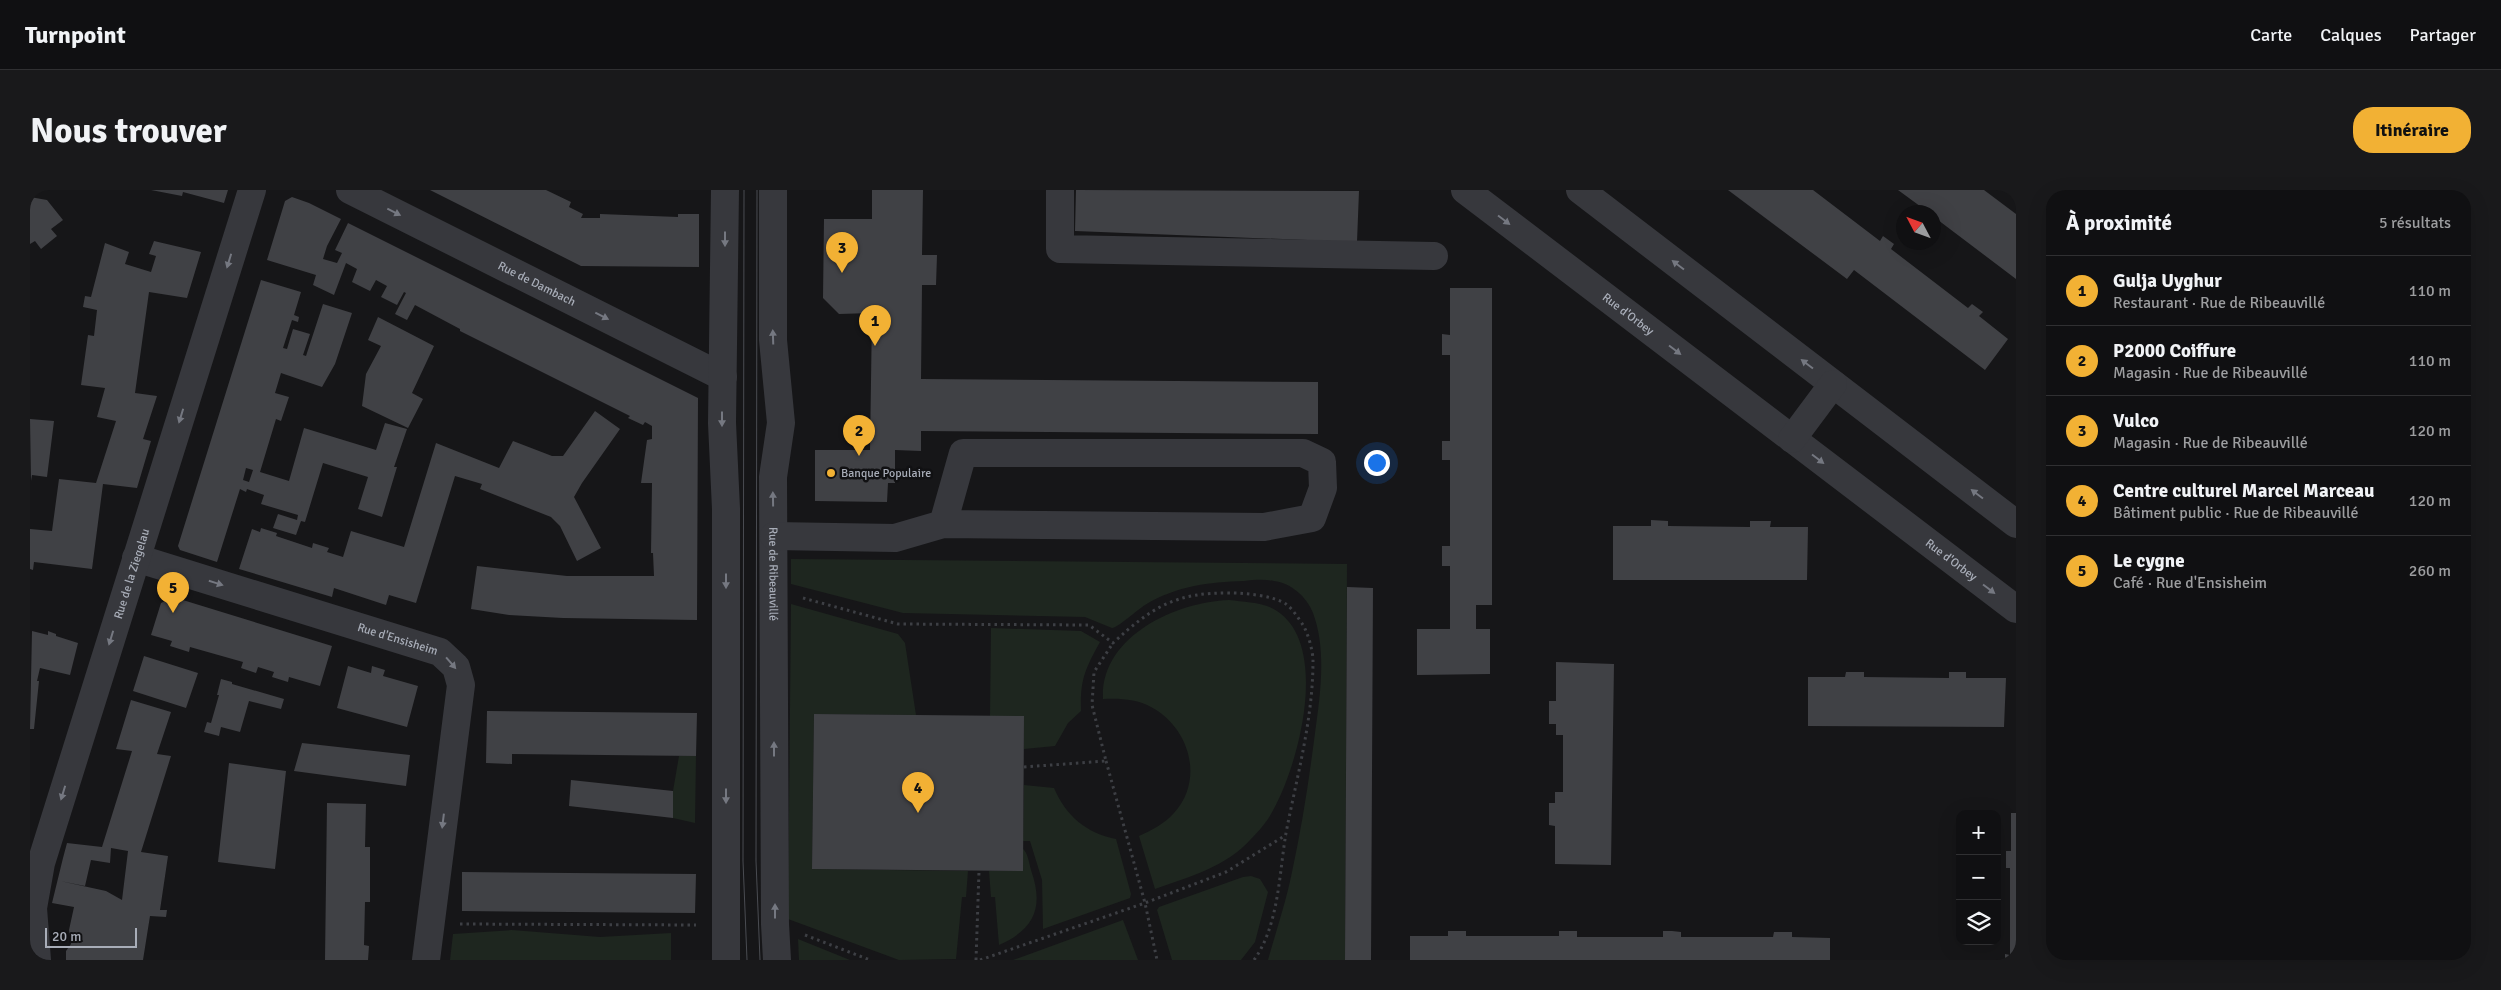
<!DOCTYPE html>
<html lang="fr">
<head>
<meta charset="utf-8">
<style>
	:root { --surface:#101012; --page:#19191b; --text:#f1f3f6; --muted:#9c9d9f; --line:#303032; --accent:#f2b134 }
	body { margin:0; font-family:Signika,sans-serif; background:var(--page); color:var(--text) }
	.controls { position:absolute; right:15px; bottom:15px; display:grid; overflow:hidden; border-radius:10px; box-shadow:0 5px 20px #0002 }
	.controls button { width:45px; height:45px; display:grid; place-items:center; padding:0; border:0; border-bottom:1px solid var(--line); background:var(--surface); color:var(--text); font:25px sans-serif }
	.compass { position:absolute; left:1866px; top:15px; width:45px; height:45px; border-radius:50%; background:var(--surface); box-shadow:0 5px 20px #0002; rotate:311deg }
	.scale { position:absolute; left:15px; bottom:12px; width:92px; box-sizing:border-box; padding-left:5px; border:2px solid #a8adb8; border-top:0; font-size:14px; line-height:18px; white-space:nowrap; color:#a8adb8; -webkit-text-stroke:4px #111113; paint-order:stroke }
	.you { position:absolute; left:1346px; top:272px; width:18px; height:18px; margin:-12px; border:4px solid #fff; border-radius:50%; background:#1a73e8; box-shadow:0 0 0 8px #1a73e833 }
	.badge { display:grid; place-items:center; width:32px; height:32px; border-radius:50%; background:var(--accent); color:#111; font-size:16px; font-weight:700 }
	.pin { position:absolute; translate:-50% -41px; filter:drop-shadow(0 1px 2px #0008) }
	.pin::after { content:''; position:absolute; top:26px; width:18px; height:15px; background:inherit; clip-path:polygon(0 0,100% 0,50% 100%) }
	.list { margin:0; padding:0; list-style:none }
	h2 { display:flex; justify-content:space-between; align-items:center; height:65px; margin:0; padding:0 20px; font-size:21px }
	h2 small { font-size:16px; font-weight:400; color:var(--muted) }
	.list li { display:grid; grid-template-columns:32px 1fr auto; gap:15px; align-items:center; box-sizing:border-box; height:70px; padding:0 20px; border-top:1px solid var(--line) }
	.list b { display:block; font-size:19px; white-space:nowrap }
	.list p { margin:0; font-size:16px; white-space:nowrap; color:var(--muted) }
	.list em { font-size:16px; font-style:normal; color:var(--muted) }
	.icon { flex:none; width:28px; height:28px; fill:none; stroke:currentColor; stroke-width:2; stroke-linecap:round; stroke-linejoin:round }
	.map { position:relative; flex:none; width:1986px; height:770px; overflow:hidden; border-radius:20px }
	header { display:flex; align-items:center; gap:30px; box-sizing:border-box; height:70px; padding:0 25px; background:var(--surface); border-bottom:1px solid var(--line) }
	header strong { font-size:24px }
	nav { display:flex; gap:28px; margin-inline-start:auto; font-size:18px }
	.intro { display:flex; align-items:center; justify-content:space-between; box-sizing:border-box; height:120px; padding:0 30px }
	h1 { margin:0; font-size:35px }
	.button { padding:12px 22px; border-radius:20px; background:var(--accent); color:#111; font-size:18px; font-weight:700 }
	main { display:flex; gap:30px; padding:0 30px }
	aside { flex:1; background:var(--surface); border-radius:20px; box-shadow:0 5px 20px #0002 }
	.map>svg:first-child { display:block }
	.green { fill:#1e261f }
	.building { fill:#404145; fill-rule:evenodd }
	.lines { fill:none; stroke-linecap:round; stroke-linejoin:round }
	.path { stroke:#3d3f44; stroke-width:3; stroke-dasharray:2.5 4; stroke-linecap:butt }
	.minor { stroke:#37383d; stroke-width:28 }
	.tram { stroke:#4a4c52; stroke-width:1 }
	.oneway { fill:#757881 }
	.poi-dot { fill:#f2b134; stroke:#111113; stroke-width:2 }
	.labels { text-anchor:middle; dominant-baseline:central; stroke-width:5; stroke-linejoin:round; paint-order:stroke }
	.street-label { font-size:12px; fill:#a8adb8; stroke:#111113 }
	.poi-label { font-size:12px; fill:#a8adb8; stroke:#111113; text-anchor:start }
</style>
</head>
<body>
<header>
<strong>Turnpoint</strong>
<nav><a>Carte</a><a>Calques</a><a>Partager</a></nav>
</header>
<div class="intro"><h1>Nous trouver</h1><a class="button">Itinéraire</a></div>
<main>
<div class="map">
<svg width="1986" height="770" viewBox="0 0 1986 770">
	<rect width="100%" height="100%" fill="#161618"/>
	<path class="green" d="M761,369L1317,374L1315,770H1238C1246,741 1256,712 1262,682C1272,636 1279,590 1285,543C1290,506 1297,460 1283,423C1277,407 1261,393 1244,391C1234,389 1223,390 1214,391C1179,392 1146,396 1115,415C1107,420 1089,437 1082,438L1055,427L873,423L761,394Z
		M1199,410C1214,412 1234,412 1247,421C1302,457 1267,584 1238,629C1233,636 1227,643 1221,649C1196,677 1159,687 1125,699L1109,646C1122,640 1134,634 1144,623C1175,589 1159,537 1121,517C1107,509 1089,508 1073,509C1070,447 1145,412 1199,410Z
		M761,414L868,444L875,453L886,525L784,524L782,679L938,681L936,707H932L926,769L869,770L758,729Z
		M961,438L1051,441L1070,452C1055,479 1050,490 1051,521L1038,533L1025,556L994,559V526H960Z
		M649,566H666L665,633L643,628V601Z
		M994,595L1024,598C1036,626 1056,643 1086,649L1101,704L1100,708L1013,739L1012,690L1000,651H993Z
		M993,659C998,663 999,673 1001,680C1014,717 1005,739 969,755L965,707H961L959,681H992Z
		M1221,686L1230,689L1238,702L1225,752L1211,770H1142L1127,720L1129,717L1213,687Z
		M1093,730L1108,770H983Z
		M482,740L570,747L641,743V770H420L423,744Z
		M768,749L820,770H769Z"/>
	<path class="building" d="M121,0H198L194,13L153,2L152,6Z
		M400,0H516L541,12L539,17L553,24L551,28H570V24L648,27V24H669V77L551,76Z
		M842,0H893L892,65H907L906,95H892L891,189L1288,192V244L891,241V261L865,260V293H858L857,312L785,311V260H840L842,123L809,124L793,108L794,29H842Z
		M1046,0L1329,1L1327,52L1045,41Z
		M1698,0H1783L1850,51L1853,46L1864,54L1861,59L1938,118L1942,114L1953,122L1949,126L1978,149L1955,180L1824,80L1817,89Z
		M1868,0H1954L1986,24V89L1904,27V22H1898Z
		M0,7L17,10L33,30L21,39L27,46L11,59L5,51L0,54Z
		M262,7L279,13L311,29L297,56L293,69L307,73L312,63L305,60L318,33L668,208L667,430L533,428L479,425L441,419L447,376L537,386H624L623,363H621L622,293H611L617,250L622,249V236L615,232L613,235L598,228L600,226L430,141V139L385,115L377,130L365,124L376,103L374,102L367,115L351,107L357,96L346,90L340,101L322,92L327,79L316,73L304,105L283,95L286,85L237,70L255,11Z
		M124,51L171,62L157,108L119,102L105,203L127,206L113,249L121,251L107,298L73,294L62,379L4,372L3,380L0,379V339L22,341L29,289L66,293L86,231L67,227L75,198L51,195L58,145L64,146L67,120L53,117L55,106L61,107L75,53L99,62L95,74L121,82L126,66L119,64Z
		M231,90L271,102L264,125L269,127L268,132L262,130L253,158L257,159L263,139L280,144L273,165L276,166L293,114L322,123L305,174L292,197L251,183L245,203L259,207L251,231L246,229L230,282L259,291L274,238L346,260L355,233L377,239L364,277H367L352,327L328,319L338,287L293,273L275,332L271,331L266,345L243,338L248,324L267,330L268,325L231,314L234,305L217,299L216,302L210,299L187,372L150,360L148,356ZM216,278L223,280L219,292L213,290Z
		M1420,98H1462V415H1446V439H1460V484L1387,485V439H1420V376H1412V356H1420V270H1412V251H1420V165H1412V144L1420,145Z
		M348,127L404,156L382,203L393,209L378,238L332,216L336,184L351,156L338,150Z
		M565,221L590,239L552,293L544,307L571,358L547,371L530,336L521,327L450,299L452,294L425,286L386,413L359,405L356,415L304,398L302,407L209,379L222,339L230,342L231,338L247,343L246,346L282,358L283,353L299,358L297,362L313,367L321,341L374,357L406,253L469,278L483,251L522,266H533Z
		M0,229L24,231L17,287L2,285L1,291Z
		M1621,330L1638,331V336L1720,337V331H1741L1740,337H1778L1777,390H1583V336H1621Z
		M1317,397L1343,398L1341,770H1315Z
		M143,407L302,456L290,496L259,487L258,492L242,487L244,482L228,477L226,483L211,478L213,472L160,457L159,462L140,456L142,451L121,445L131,413Z
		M2,441L18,445V441L26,444V446L48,453L40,485L10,478L7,491H9L4,539H0Z
		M114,466L168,483L156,518L103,501Z
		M1526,472L1584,474L1581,675L1525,674V636L1519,635V613H1525V602H1533V545H1526V534H1519V511H1526Z
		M318,476L341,483L342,476L355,480L353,486L388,496L377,537L307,518Z
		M1816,482H1834V487L1919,488V482H1936V488H1976L1974,537L1778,536V487H1815Z
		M191,489L202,492V494L254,509L251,519L219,511L210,542L191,537L189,546L174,542L177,532L181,533L189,505H187Z
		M101,510L141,522L127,564L141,566L111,662L138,666L130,720H137L136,727L120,726L113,770H36V761L41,754L39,740L44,717L22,713L33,668L37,653L72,657L102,561L86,559ZM81,658L98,661L92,710L76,701L30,691L55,696L61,670L80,673Z
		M457,521L667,523L666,566L482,564V574L456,573Z
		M784,524L994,526L993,681L782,679Z
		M272,553L380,565L376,596L264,581Z
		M199,573L256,581L245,679L188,672Z
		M541,590L643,601V628L539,616Z
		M297,613L336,614L335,657H340V712H335L334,755L339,756L338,770H295Z
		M1981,623H1986V770H1975V764L1980,765V678H1976V661H1981Z
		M432,682L666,684L665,723L432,721Z
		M1418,741H1436V746H1529V741H1547V747H1633V741H1642L1651,742V747H1743L1744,742H1762V747L1800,748V770H1380V746H1418Z"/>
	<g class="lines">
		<path class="path" d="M773,408L868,434L1059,435L1083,453C1122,417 1146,402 1201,403C1216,403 1244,406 1256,414C1262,418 1269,429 1273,435C1278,443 1283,461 1283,471C1283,529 1267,586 1256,643C1249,684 1249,735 1224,770
			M1076,571L1115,713L1127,770
			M994,577L1076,571L1062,515L1064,482L1083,453
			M430,734L666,735
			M775,745L840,770
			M946,770L949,681
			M950,770L1115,713L1196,682L1256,645"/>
		<g class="minor">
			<path id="s1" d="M320,0L693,187"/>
			<path d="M695,0L692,233L696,319V770"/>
			<path id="s2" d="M743,0V150L751,233L743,287L745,734L747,770"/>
			<path d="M1030,0V59L1404,66"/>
			<path id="s3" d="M1435,0L1986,419"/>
			<path d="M1550,0L1986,334"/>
			<path d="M1762,249L1803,194"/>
			<path d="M744,346L865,348L913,334L1234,337L1282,328L1293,298L1292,272L1273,263H933L913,334"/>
			<path id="s4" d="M106,368L410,462L426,477L431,495L396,770"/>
			<path id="s5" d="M7,770L3,718L11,673L222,0"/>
		</g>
		<path class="tram" d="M714,0L713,671L717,770
			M727,0L726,671L730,770"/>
	</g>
	<defs><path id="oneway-solid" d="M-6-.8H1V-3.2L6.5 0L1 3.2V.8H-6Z" transform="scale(1.25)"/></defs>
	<g class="oneway">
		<use href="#oneway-solid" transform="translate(364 22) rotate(27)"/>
		<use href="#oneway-solid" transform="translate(1474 30) rotate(37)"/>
		<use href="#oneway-solid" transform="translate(695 49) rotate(90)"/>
		<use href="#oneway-solid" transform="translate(199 71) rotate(107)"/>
		<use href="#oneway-solid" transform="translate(1648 75) rotate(-143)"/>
		<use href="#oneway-solid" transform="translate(572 126) rotate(27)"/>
		<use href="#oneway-solid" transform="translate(743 147) rotate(-92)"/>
		<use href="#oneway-solid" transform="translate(1645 160) rotate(37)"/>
		<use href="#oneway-solid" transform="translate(1777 174) rotate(-143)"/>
		<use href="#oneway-solid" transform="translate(151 226) rotate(107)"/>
		<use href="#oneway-solid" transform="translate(692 229) rotate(90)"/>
		<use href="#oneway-solid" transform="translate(1788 269) rotate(37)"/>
		<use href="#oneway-solid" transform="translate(1947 304) rotate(-143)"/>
		<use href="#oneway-solid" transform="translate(743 309) rotate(-91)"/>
		<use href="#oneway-solid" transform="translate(696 391) rotate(90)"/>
		<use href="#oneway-solid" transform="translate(186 393) rotate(17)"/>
		<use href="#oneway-solid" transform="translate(1959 399) rotate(37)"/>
		<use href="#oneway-solid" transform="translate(81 448) rotate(107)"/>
		<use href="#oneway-solid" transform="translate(421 473) rotate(49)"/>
		<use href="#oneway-solid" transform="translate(744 559) rotate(-90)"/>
		<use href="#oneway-solid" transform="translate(33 603) rotate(107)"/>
		<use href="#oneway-solid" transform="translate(696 606) rotate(90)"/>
		<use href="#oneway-solid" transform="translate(413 631) rotate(97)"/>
		<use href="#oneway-solid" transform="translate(745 721) rotate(-90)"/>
	</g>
	<circle class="poi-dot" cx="801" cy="283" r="5"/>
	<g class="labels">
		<g class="street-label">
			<text stroke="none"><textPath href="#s1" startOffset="209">Rue de Dambach</textPath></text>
			<text stroke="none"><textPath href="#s3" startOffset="205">Rue d'Orbey</textPath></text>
			<text stroke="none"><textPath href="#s3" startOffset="611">Rue d'Orbey</textPath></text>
			<text stroke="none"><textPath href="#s5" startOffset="401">Rue de la Ziegelau</textPath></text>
			<text stroke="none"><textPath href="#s2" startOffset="385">Rue de Ribeauvillé</textPath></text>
			<text stroke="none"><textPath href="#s4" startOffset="274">Rue d'Ensisheim</textPath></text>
		</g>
		<g class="poi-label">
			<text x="811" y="283">Banque Populaire</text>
		</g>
	</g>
</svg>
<div class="controls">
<button>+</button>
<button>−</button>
<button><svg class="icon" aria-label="layers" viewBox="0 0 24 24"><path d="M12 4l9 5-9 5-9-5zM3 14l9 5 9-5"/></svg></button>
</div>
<svg class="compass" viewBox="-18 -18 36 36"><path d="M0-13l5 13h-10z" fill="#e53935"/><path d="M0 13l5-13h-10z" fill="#9c9d9f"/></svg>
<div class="scale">20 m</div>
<div class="you"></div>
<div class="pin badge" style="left:845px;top:156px">1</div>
<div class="pin badge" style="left:829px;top:266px">2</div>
<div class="pin badge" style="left:812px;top:83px">3</div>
<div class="pin badge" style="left:888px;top:623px">4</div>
<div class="pin badge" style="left:143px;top:423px">5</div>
</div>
<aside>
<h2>À proximité<small>5 résultats</small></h2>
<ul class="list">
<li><span class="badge">1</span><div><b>Gulja Uyghur</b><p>Restaurant · Rue de Ribeauvillé</p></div><em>110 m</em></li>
<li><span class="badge">2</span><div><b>P2000 Coiffure</b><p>Magasin · Rue de Ribeauvillé</p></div><em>110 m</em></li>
<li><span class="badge">3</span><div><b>Vulco</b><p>Magasin · Rue de Ribeauvillé</p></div><em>120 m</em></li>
<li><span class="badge">4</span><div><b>Centre culturel Marcel Marceau</b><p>Bâtiment public · Rue de Ribeauvillé</p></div><em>120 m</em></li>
<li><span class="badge">5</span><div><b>Le cygne</b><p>Café · Rue d'Ensisheim</p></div><em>260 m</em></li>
</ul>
</aside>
</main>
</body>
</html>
